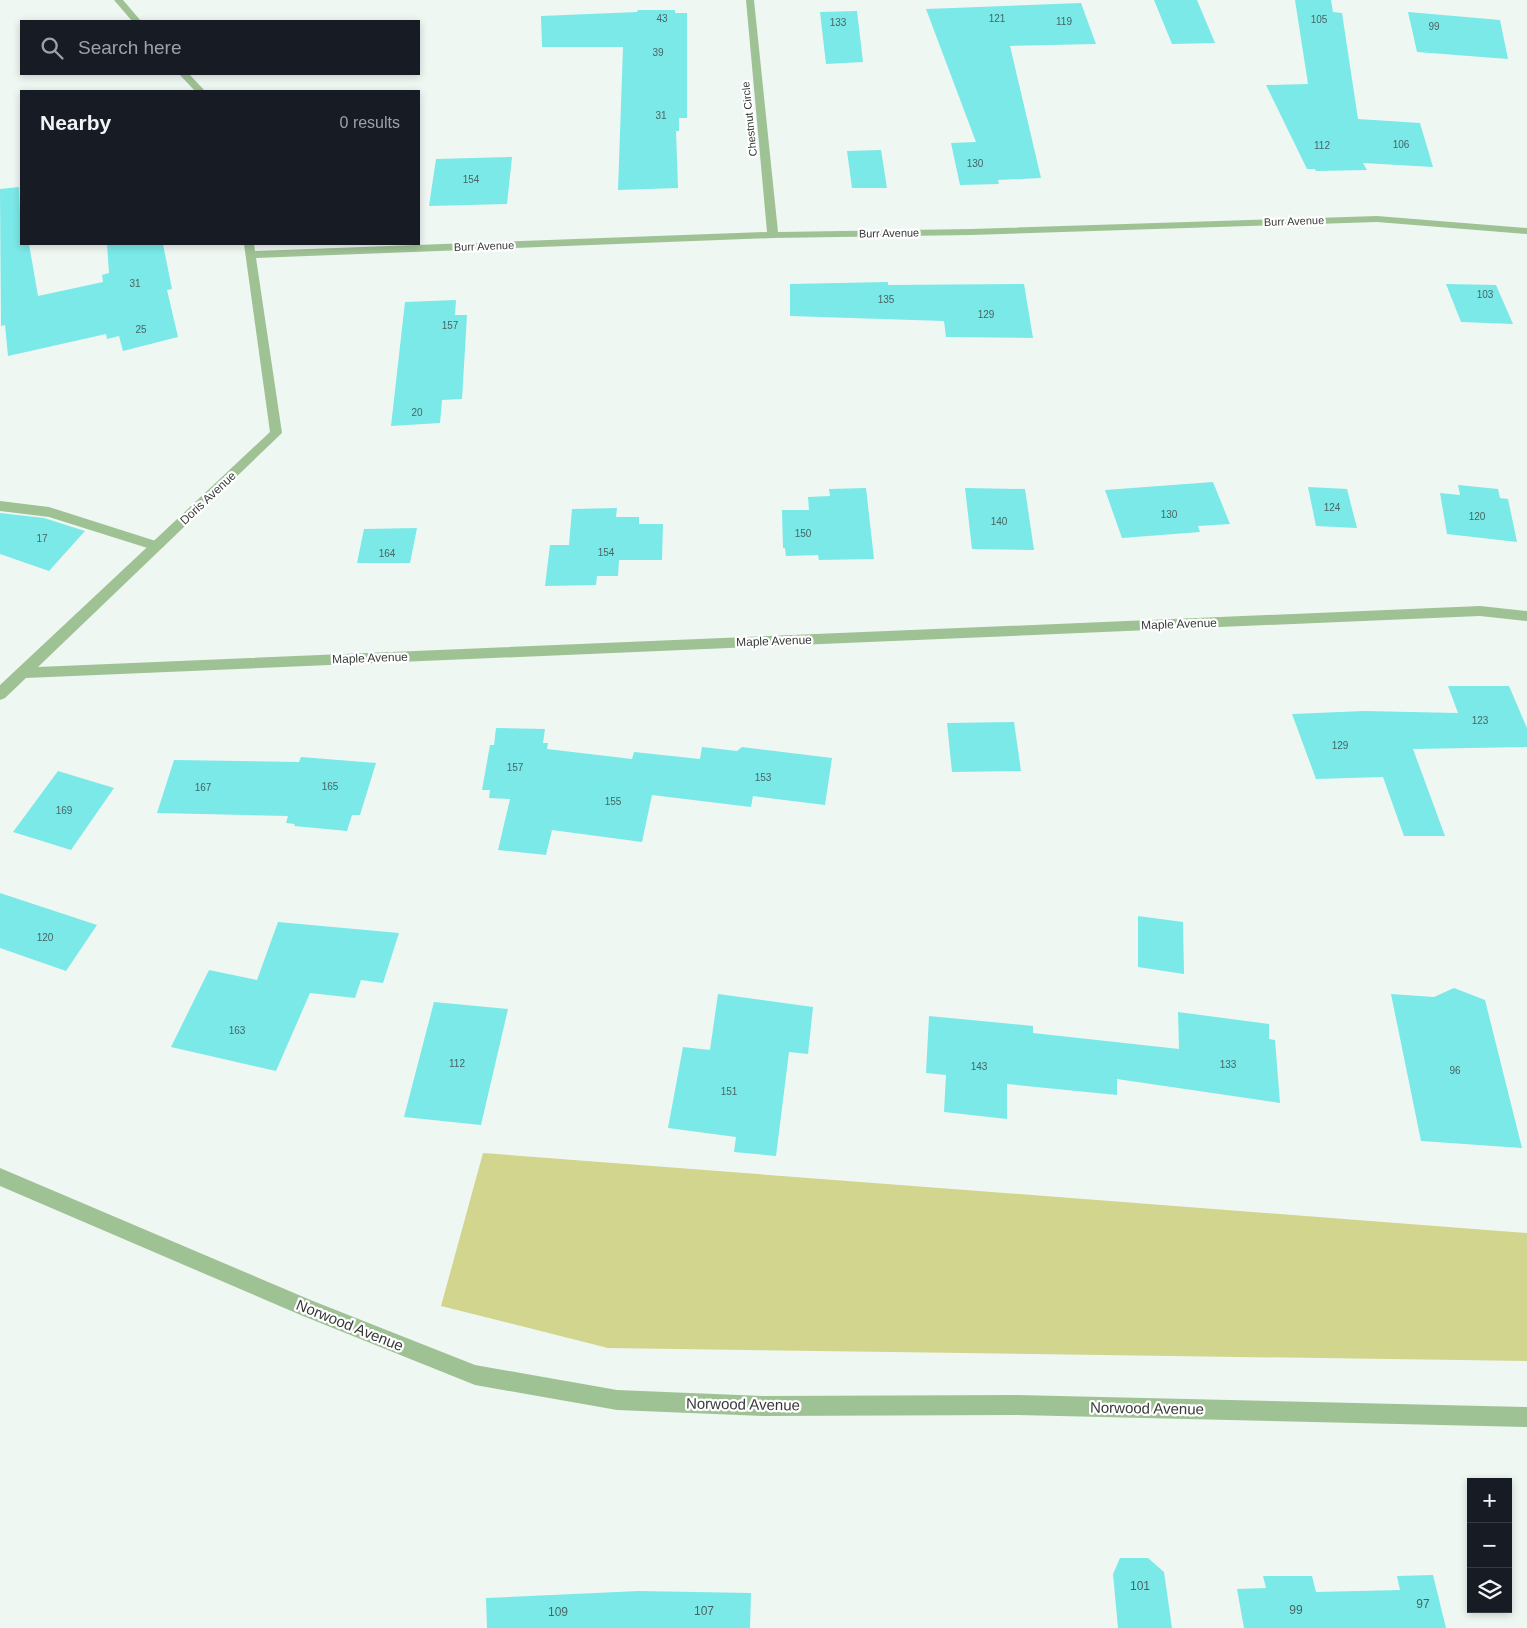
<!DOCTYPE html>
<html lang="en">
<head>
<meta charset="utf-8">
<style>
	:root { --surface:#171b24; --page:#20242c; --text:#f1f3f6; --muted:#9ea1a6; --line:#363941 }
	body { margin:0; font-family:Helvetica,sans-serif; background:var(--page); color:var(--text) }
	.controls { position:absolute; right:15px; bottom:15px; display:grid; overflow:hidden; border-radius:0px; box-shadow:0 2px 8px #0003 }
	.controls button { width:45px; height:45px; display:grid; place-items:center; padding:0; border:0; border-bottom:1px solid var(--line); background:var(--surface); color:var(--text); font:25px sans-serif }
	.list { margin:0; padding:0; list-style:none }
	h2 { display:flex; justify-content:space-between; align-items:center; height:65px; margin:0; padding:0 20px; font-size:21px }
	h2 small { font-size:16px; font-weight:400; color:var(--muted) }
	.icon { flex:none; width:28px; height:28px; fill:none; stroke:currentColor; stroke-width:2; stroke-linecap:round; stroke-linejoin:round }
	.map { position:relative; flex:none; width:1527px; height:1628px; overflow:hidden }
	.search { position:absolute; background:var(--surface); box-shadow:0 2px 8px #0003; left:20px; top:20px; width:400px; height:55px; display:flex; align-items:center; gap:12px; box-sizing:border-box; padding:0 18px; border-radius:0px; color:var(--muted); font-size:19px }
	.panel { position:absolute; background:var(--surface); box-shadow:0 2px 8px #0003; left:20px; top:90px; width:400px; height:155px; border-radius:0px }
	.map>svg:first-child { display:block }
	.green { fill:#d2d58e }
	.building { fill:#7ae9e8 }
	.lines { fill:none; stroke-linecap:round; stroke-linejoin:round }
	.service { fill:#9fc295; fill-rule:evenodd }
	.minor { fill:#9fc295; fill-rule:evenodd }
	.tertiary { fill:#9fc295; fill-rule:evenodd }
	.labels { text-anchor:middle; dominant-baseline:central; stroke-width:4.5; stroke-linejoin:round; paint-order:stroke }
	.number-label { font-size:10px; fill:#486665 }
	.far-street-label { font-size:11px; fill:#373a39; stroke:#fff }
	.street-label { font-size:12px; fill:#373a39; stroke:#fff }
	.near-number-label { font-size:12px; fill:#486665 }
	.near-street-label { font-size:15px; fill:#373a39; stroke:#fff }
</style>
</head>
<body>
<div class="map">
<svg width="1527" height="1628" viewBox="0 0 1527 1628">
	<rect width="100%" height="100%" fill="#eff7f3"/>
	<path class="green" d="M483,1153L1527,1233V1361L608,1348L441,1306Z"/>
	<path class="building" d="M1154,0H1197L1215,43L1172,44Z
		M1295,0H1331L1333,12L1342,13L1358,119L1420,123L1433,167L1363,163L1367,170L1316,171L1315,169H1307L1266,85L1308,84Z
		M1081,3L1096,44L1010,46L1041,178L998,180L999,184L960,185L951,143L976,142L926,9Z
		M638,10H675V13H687V118H679V131H676L678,188L618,190L623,47H542L541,16L637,12Z
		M857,11L863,62L826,64L820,12Z
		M1408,12L1500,20L1508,59L1417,52Z
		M881,150L887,188H852L847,151Z
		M512,157L507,204L429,206L436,159Z
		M19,187L21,244H29L38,296L103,282L102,275L109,273L107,244H163L172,289L167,290L178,337L123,351L119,336L107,339L106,334L8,356L5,325L1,326L0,189Z
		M888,282V285L1024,284L1033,338L946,337L944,321L790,316V284Z
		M1446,284L1496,285L1513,324L1461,322Z
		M456,300L455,315H467L462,399L442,400L440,423L391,426L405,302Z
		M1213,482L1230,524L1198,526L1200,532L1122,538L1105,490Z
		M1458,485L1498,489L1500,498L1508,499L1517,542L1447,534L1440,493L1460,495Z
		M1308,487L1347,489L1357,528L1316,526Z
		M866,488L874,559L819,560L818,555L786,556L785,548H783L782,510H809L808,497L830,496L829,489Z
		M965,488L1025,489L1034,550L972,549Z
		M617,508L616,517H639V524H663L662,560H619L618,576H597L596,585L545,586L550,545H569L572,509Z
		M0,513L44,518L85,531L49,571L0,554Z
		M417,528L410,563H357L364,529Z
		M1448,686H1509L1527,728V747L1413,749L1445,836H1404L1383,777L1316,779L1292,714L1364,711L1458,713Z
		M1014,722L1021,771L952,772L947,723Z
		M496,728L545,729L543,743H548L547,749L632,759L634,752L700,759L702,747L737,751L742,747L832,758L825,805L753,796L751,807L652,795L642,842L552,830L546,855L498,850L510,799L489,798L490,790H482L490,745H494Z
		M301,757L376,763L360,815H352L347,831L294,826L295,824L286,823L288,816L157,813L174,760L299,762Z
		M58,771L114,788L71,850L13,832Z
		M0,893L97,925L66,971L0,948Z
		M1138,916L1183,922L1184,974L1138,967Z
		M278,922L399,933L383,983L361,980L355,998L310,993L276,1071L171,1047L209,970L257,980Z
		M1454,988L1485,1000L1522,1148L1421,1141L1391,994L1434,997Z
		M718,994L813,1007L808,1054L789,1052L776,1156L734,1152L736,1137L668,1128L683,1047L710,1050Z
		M434,1002L508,1009L481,1125L404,1117Z
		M1178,1012L1269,1024V1039L1275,1040L1280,1103L1117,1079V1095L1007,1084V1119L944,1112L946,1075L926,1073L929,1016L1033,1026V1033L1179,1049Z
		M1120,1558H1148L1164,1572L1172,1628H1118L1113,1574Z
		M1433,1575L1446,1628H1244L1237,1589L1266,1588L1263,1576H1312L1316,1592L1400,1590L1397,1576Z
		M639,1591L751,1593L750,1628H487L486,1598Z"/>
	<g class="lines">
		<path class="service" d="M0,501L49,507L162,543L164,546L157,551L49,517L0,511Z"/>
		<path class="minor" d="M114,0H123L141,21H132Z
			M746,0H754L778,232L971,229L1377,216L1527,228V234L1377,222L971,235L773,238L256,258L282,433L38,667L1480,606L1527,611V621L1480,616L26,678L5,698L0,700V685L270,432L244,244H254L255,251L767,232Z
			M179,74H189L205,91H195Z"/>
		<path class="tertiary" d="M0,1168L313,1301L475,1365L617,1390L763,1396L1017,1395L1527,1407V1427L1017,1415L763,1416L617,1410L475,1385L303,1316L0,1186Z"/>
	</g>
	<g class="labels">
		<g class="number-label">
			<text x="662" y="18">43</text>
			<text x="997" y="18">121</text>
			<text x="1319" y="19">105</text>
			<text x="1064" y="21">119</text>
			<text x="838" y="22">133</text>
			<text x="1434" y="26">99</text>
			<text x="658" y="52">39</text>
			<text x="661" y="115">31</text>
			<text x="1401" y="144">106</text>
			<text x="1322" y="145">112</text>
			<text x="975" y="163">130</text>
			<text x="471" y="179">154</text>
			<text x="135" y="283">31</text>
			<text x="1485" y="294">103</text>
			<text x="886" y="299">135</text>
			<text x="986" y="314">129</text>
			<text x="450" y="325">157</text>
			<text x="141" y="329">25</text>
			<text x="417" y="412">20</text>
			<text x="1332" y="507">124</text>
			<text x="1169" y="514">130</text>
			<text x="1477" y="516">120</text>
			<text x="999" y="521">140</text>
			<text x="803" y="533">150</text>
			<text x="42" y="538">17</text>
			<text x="606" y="552">154</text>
			<text x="387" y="553">164</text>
			<text x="1480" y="720">123</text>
			<text x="1340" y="745">129</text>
			<text x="515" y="767">157</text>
			<text x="763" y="777">153</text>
			<text x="330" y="786">165</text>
			<text x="203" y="787">167</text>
			<text x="613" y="801">155</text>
			<text x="64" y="810">169</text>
			<text x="45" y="937">120</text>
			<text x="237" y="1030">163</text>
			<text x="457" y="1063">112</text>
			<text x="1228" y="1064">133</text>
			<text x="979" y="1066">143</text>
			<text x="1455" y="1070">96</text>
			<text x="729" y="1091">151</text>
		</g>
		<g class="far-street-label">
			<text transform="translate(749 119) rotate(-96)">Chestnut Circle</text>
			<text transform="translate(1294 221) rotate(-2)">Burr Avenue</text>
			<text transform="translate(889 233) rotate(-1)">Burr Avenue</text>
			<text transform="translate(484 246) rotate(-2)">Burr Avenue</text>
		</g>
		<g class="street-label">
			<text transform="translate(208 498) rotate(-43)">Doris Avenue</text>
			<text transform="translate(1179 624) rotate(-2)">Maple Avenue</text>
			<text transform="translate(774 641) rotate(-2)">Maple Avenue</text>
			<text transform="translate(370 658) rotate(-2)">Maple Avenue</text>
		</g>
		<g class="near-number-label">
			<text x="1140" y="1586">101</text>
			<text x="1423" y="1604">97</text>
			<text x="1296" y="1610">99</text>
			<text x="704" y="1611">107</text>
			<text x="558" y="1612">109</text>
		</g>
		<g class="near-street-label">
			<text transform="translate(350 1325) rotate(22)">Norwood Avenue</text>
			<text transform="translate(743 1404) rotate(1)">Norwood Avenue</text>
			<text transform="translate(1147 1408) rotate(1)">Norwood Avenue</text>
		</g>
	</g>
</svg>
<div class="controls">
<button>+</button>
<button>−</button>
<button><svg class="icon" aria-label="layers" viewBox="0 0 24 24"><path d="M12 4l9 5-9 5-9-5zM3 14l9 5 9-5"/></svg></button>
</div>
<div class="search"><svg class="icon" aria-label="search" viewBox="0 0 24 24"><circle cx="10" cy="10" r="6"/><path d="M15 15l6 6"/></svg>Search here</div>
<section class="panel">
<h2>Nearby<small>0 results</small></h2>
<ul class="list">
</ul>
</section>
</div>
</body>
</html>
